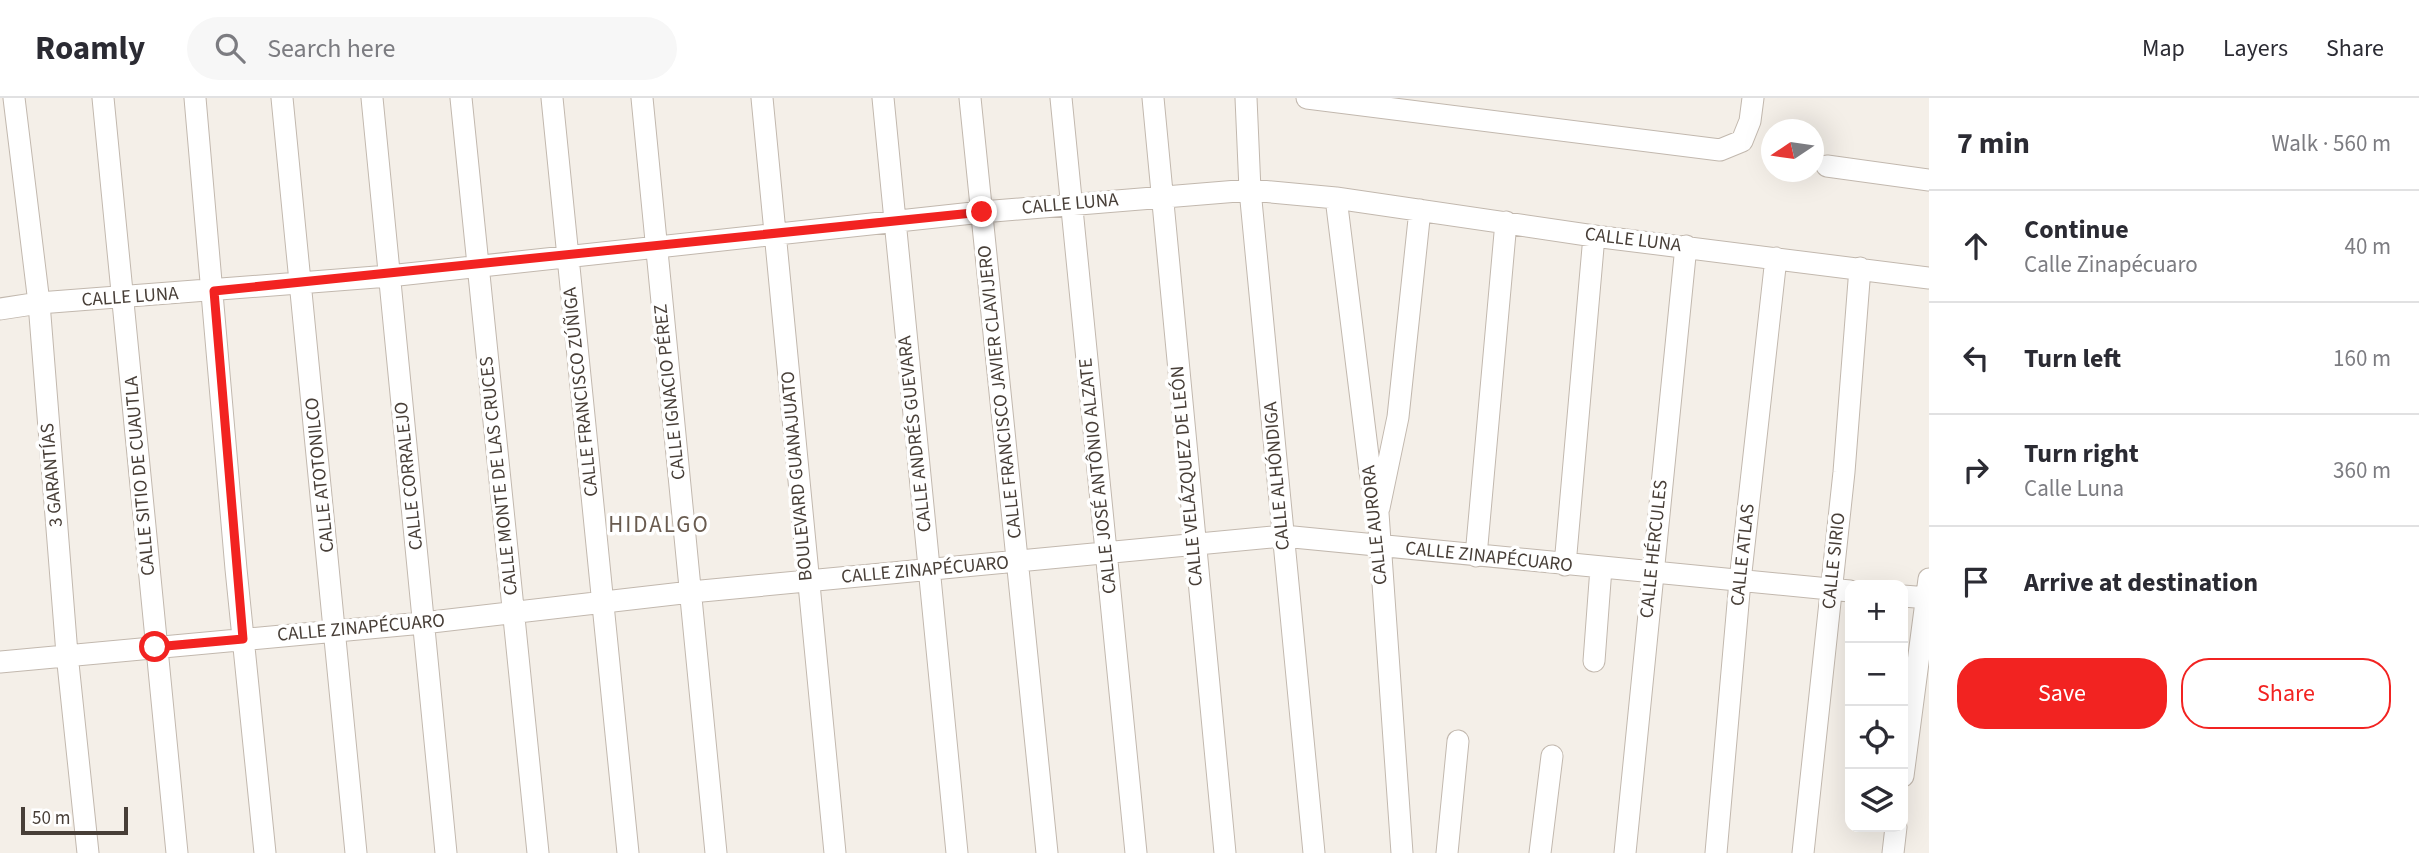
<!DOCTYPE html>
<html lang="en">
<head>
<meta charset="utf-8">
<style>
	:root { --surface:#fff; --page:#f7f7f7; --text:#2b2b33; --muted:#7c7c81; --line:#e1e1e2; --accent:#f22321 }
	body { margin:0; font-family:"Source Sans 3",sans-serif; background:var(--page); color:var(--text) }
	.controls { position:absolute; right:21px; bottom:21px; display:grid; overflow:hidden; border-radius:14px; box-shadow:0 7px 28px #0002 }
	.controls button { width:63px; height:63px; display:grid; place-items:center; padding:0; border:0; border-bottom:2px solid var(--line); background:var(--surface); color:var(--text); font:35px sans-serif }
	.compass { position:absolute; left:1761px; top:21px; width:63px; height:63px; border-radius:50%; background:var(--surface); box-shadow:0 7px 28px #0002; rotate:257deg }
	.scale { position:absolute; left:21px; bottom:18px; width:107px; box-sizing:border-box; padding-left:7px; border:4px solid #473e37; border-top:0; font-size:19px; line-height:24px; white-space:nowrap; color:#473e37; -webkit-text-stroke:5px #fff; paint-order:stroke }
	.stop { position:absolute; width:21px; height:21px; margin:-16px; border:5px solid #f22321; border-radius:50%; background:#fff }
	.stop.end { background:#f22321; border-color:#fff; box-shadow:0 2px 7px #0008 }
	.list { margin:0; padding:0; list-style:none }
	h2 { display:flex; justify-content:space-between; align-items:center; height:91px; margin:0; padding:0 28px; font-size:30px }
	h2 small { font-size:23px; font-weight:400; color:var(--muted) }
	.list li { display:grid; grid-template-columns:46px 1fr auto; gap:21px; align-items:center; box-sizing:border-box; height:112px; padding:0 28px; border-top:2px solid var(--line) }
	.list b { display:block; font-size:26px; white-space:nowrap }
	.list p { margin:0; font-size:23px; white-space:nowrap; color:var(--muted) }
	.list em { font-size:23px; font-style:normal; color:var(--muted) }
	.actions { display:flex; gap:14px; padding:21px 28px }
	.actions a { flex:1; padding:16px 0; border:2px solid var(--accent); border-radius:28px; text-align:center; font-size:24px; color:var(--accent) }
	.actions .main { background:var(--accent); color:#fff }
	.icon { flex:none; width:38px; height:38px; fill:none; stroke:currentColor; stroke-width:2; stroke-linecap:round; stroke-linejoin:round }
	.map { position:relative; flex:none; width:1929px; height:755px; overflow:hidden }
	header { display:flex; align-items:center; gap:42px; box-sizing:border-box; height:98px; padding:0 35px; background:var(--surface); border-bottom:2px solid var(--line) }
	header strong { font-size:33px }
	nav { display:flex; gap:38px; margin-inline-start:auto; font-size:24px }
	.search { width:490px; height:63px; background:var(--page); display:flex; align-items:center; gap:18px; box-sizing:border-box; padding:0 24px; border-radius:38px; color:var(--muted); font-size:26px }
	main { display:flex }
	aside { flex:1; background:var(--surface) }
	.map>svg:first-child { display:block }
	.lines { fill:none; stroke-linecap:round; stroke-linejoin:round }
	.minor-casing { stroke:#c2b8ae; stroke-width:23 }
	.minor { stroke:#fff; stroke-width:21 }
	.route { stroke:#f22321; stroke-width:9 }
	.labels { text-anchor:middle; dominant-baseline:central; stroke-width:7; stroke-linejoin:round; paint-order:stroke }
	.street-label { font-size:19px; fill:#473e37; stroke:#fff }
	.quarter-label { font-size:23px; letter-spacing:2px; fill:#695b4f; stroke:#fff }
</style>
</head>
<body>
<header>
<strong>Roamly</strong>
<div class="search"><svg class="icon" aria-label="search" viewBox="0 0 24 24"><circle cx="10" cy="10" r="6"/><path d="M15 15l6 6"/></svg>Search here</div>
<nav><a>Map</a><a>Layers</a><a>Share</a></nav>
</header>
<main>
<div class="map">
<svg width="1929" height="755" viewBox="0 0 1929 755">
	<rect width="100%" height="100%" fill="#f4efe8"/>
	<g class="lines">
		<g class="minor-casing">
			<path id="minor" d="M14,0L39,205L67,556L88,755
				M103,0L177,755
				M195,0L236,471L265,755
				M282,0L356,755
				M372,0L446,755
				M461,0L538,755
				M552,0L628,755
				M642,0L716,755
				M762,0L835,755
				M883,0L957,755
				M970,0L1047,755
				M1061,0L1136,755
				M1153,0L1225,755
				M1246,0L1250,92L1314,755
				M1307,0L1720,52L1742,43L1750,23L1753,0
				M1827,68L1929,82
				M1336,100L1370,374L1378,415L1402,755
				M0,211L39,205L389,178L982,114L1250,92L1336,100L1594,138L1929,180
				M1379,410L1398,319L1420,112
				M1476,458L1506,124
				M1565,467L1594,138
				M1903,498L1929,500
				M1594,563L1601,470
				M0,564L423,525L691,494L1283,438L1850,493
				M1903,678L1929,481
				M1447,755L1458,643
				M1540,755L1552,658
				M1625,755L1686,148
				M1716,755L1740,483L1776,160
				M1803,755L1844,374L1860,170
				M1893,755L1896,729"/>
		</g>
		<use href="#minor" class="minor"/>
	</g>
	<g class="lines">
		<path class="route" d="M155,549L243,541L214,193L982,114"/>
	</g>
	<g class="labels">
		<g class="street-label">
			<text transform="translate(1070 106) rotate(-5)">CALLE LUNA</text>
			<text transform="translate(1633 142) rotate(7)">CALLE LUNA</text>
			<text transform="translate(130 199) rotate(-4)">CALLE LUNA</text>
			<text transform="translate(581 294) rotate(-96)">CALLE FRANCISCO ZÚÑIGA</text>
			<text transform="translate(670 294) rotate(-96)">CALLE IGNACIO PÉREZ</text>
			<text transform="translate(1000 294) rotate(-96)">CALLE FRANCISCO JAVIER CLAVIJERO</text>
			<text transform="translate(915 336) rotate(-96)">CALLE ANDRÉS GUEVARA</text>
			<text transform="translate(52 377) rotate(-95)">3 GARANTÍAS</text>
			<text transform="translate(320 377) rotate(-96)">CALLE ATOTONILCO</text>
			<text transform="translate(140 378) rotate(-95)">CALLE SITIO DE CUAUTLA</text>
			<text transform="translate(409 378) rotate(-96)">CALLE CORRALEJO</text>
			<text transform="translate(499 378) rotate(-96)">CALLE MONTE DE LAS CRUCES</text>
			<text transform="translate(797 378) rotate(-95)">BOULEVARD GUANAJUATO</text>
			<text transform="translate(1098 378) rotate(-96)">CALLE JOSÉ ANTÔNIO ALZATE</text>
			<text transform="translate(1187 378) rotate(-95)">CALLE VELÁZQUEZ DE LEÓN</text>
			<text transform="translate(1277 378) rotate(-95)">CALLE ALHÓNDIGA</text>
			<text transform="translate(1375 427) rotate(-96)">CALLE AURORA</text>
			<text transform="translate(1654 451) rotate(-84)">CALLE HÉRCULES</text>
			<text transform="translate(1743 457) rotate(-84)">CALLE ATLAS</text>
			<text transform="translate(1489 459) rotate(6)">CALLE ZINAPÉCUARO</text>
			<text transform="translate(1834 463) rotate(-84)">CALLE SIRIO</text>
			<text transform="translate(925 472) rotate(-5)">CALLE ZINAPÉCUARO</text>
			<text transform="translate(361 530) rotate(-5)">CALLE ZINAPÉCUARO</text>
		</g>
		<g class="quarter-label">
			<text x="659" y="426">HIDALGO</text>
		</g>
	</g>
</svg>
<div class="controls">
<button>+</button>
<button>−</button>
<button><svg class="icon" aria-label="locate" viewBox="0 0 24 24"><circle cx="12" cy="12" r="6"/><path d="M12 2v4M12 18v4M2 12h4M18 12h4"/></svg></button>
<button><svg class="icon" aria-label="layers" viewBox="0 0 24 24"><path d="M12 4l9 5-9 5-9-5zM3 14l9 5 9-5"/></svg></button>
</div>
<svg class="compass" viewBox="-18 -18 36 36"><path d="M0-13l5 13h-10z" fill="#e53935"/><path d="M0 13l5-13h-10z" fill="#7c7c81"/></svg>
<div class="scale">50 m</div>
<div class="stop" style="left:155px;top:549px"></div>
<div class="stop end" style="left:982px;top:114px"></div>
</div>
<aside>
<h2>7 min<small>Walk · 560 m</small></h2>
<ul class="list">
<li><svg class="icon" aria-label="ahead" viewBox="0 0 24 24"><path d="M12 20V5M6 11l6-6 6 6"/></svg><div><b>Continue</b><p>Calle Zinapécuaro</p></div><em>40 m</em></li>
<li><svg class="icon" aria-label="left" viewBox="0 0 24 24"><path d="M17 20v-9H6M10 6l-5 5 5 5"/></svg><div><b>Turn left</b></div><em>160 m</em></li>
<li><svg class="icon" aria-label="right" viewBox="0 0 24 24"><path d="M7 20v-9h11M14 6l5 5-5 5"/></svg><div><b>Turn right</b><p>Calle Luna</p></div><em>360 m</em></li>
<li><svg class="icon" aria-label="arrive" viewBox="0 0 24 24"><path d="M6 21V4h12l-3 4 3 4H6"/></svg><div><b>Arrive at destination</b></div></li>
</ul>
<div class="actions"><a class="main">Save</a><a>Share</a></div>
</aside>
</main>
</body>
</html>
